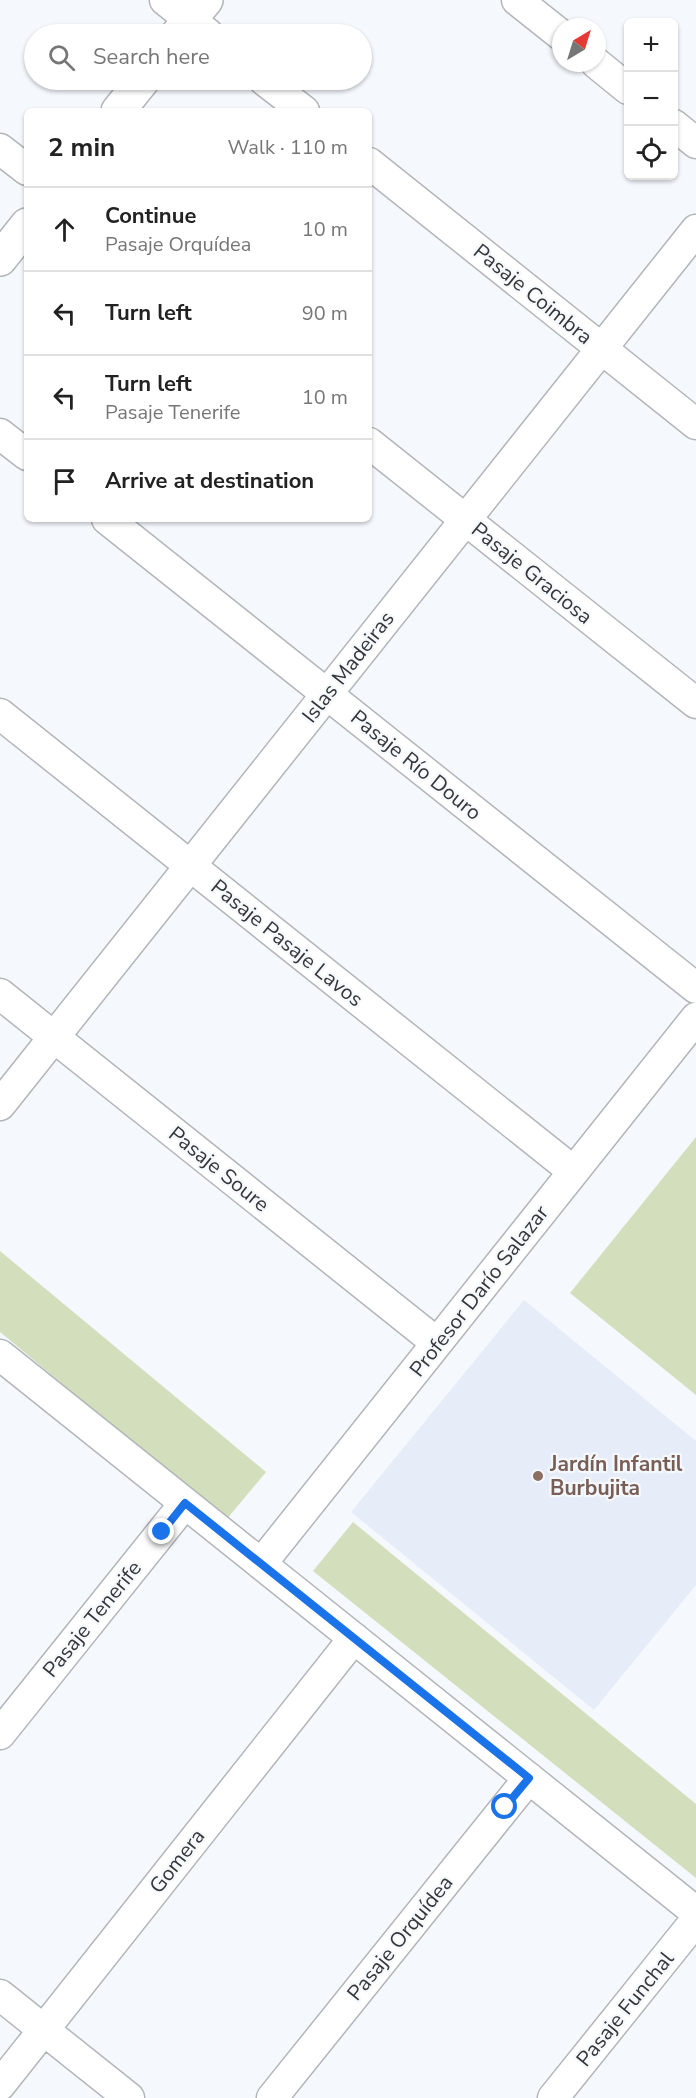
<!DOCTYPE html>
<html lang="en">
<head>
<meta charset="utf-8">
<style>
	:root { --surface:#fff; --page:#f6f6f6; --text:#222; --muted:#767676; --line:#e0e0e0 }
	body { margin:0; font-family:"Nunito Sans",sans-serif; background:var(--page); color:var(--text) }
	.controls { position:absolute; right:18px; top:18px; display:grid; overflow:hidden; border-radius:9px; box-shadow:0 2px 4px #0004 }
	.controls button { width:54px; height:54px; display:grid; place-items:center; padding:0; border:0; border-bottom:2px solid var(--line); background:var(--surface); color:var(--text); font:30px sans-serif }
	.compass { position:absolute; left:552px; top:18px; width:54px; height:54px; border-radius:50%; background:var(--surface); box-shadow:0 2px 4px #0004; rotate:38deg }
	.stop { position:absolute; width:18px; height:18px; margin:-14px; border:4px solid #1a73e8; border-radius:50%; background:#fff }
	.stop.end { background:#1a73e8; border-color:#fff; box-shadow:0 2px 6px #0008 }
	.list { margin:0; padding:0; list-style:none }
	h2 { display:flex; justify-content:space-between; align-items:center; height:78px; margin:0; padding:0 24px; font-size:26px }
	h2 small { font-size:20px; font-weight:400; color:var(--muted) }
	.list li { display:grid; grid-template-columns:39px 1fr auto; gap:18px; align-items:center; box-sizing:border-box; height:84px; padding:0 24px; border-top:2px solid var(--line) }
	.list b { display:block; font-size:22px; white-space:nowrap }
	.list p { margin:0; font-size:20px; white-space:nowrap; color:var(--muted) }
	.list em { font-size:20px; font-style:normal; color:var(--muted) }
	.icon { flex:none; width:33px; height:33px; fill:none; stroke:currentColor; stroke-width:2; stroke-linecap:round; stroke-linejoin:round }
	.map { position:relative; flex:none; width:696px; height:2098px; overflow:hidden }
	.search { position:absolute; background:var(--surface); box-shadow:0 2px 4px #0004; left:24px; top:24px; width:348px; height:66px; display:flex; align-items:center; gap:15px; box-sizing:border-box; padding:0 21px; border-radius:33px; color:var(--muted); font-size:22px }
	.panel { position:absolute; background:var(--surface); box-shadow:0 2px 4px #0004; left:24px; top:108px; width:348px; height:414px; border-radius:9px }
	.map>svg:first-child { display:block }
	.built { fill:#e6edf9 }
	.green { fill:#d3dfbc }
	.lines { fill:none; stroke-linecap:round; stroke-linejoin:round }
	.street-casing { stroke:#b2b5ba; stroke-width:33 }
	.secondary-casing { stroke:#b2b5ba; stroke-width:36 }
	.street { stroke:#fff; stroke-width:30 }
	.secondary { stroke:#fff; stroke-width:33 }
	.route { stroke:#1a73e8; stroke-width:8 }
	.education-dot { fill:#8d6e63; stroke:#f5f8fd; stroke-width:2 }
	.labels { text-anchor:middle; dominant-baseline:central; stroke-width:4.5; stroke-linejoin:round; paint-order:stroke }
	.street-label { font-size:21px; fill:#353638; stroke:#f5f8fd }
	.education-label { font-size:21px; font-weight:bold; fill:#785e54; stroke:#f5f8fd; text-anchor:start }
</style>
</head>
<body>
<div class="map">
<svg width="696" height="2098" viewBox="0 0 696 2098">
	<rect width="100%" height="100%" fill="#f5f8fd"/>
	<path class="built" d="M524,1300L696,1441V1585L594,1710L351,1512Z"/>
	<path class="green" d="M696,1137V1395L570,1293Z
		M0,1251L266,1472L226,1520L0,1332Z
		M353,1522L696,1804V1878L313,1571Z"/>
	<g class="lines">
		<g class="street-casing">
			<path id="street" d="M165,0L208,34
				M517,0L561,35
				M596,63L628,89
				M264,80L304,111
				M674,125L696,143
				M0,149L27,170
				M369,163L696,424
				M0,434L27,455
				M369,443L696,703
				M107,519L696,988
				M0,714L573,1171
				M0,994L437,1343
				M0,1105L696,230
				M0,1355L696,1912
				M261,1564L696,1018
				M0,1734L185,1503
				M0,1995L129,2098
				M0,2085L354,1638
				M272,2098L529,1778
				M553,2098L696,1920"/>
		</g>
		<g class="secondary-casing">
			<path id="secondary" d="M178,34L206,0
				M118,111L143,80
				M0,259L27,225"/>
		</g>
		<use href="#street" class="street"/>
		<use href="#secondary" class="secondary"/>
	</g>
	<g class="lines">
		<path class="route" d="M162,1532L185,1503L529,1778L505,1807"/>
	</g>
	<circle class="education-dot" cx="538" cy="1476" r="6"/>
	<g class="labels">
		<g class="street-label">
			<text transform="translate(533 294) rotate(39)">Pasaje Coimbra</text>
			<text transform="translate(532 573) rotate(39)">Pasaje Graciosa</text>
			<text transform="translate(348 667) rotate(-52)">Islas Madeiras</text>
			<text transform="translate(416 765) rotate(39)">Pasaje Río Douro</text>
			<text transform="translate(287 943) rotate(39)">Pasaje Pasaje Lavos</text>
			<text transform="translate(219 1169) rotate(39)">Pasaje Soure</text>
			<text transform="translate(479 1291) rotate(-52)">Profesor Darío Salazar</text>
			<text transform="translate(92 1619) rotate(-51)">Pasaje Tenerife</text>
			<text transform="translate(177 1861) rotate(-52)">Gomera</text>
			<text transform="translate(400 1938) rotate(-51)">Pasaje Orquídea</text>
			<text transform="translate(625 2009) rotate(-51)">Pasaje Funchal</text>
		</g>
		<g class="education-label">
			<text x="550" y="1464">Jardín Infantil<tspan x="550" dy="24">Burbujita</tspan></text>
		</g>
	</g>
</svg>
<div class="controls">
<button>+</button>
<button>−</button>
<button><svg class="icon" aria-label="locate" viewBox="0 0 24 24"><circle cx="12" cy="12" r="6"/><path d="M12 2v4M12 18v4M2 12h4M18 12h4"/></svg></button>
</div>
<svg class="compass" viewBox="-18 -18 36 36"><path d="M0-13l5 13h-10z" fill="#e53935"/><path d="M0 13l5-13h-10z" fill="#767676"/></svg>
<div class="stop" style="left:505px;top:1807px"></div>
<div class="stop end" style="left:162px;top:1532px"></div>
<div class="search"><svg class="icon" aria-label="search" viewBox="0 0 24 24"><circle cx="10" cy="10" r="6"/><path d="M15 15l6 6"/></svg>Search here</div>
<section class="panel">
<h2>2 min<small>Walk · 110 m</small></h2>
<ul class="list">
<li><svg class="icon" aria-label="ahead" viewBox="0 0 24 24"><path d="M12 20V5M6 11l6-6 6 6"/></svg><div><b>Continue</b><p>Pasaje Orquídea</p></div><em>10 m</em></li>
<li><svg class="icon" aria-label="left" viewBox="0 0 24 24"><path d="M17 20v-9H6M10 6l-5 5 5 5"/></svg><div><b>Turn left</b></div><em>90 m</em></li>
<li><svg class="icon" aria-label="left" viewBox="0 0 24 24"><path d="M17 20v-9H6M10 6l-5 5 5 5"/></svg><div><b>Turn left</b><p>Pasaje Tenerife</p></div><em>10 m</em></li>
<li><svg class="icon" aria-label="arrive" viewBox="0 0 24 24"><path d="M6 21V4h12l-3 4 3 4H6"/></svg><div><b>Arrive at destination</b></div></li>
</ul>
</section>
</div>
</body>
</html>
